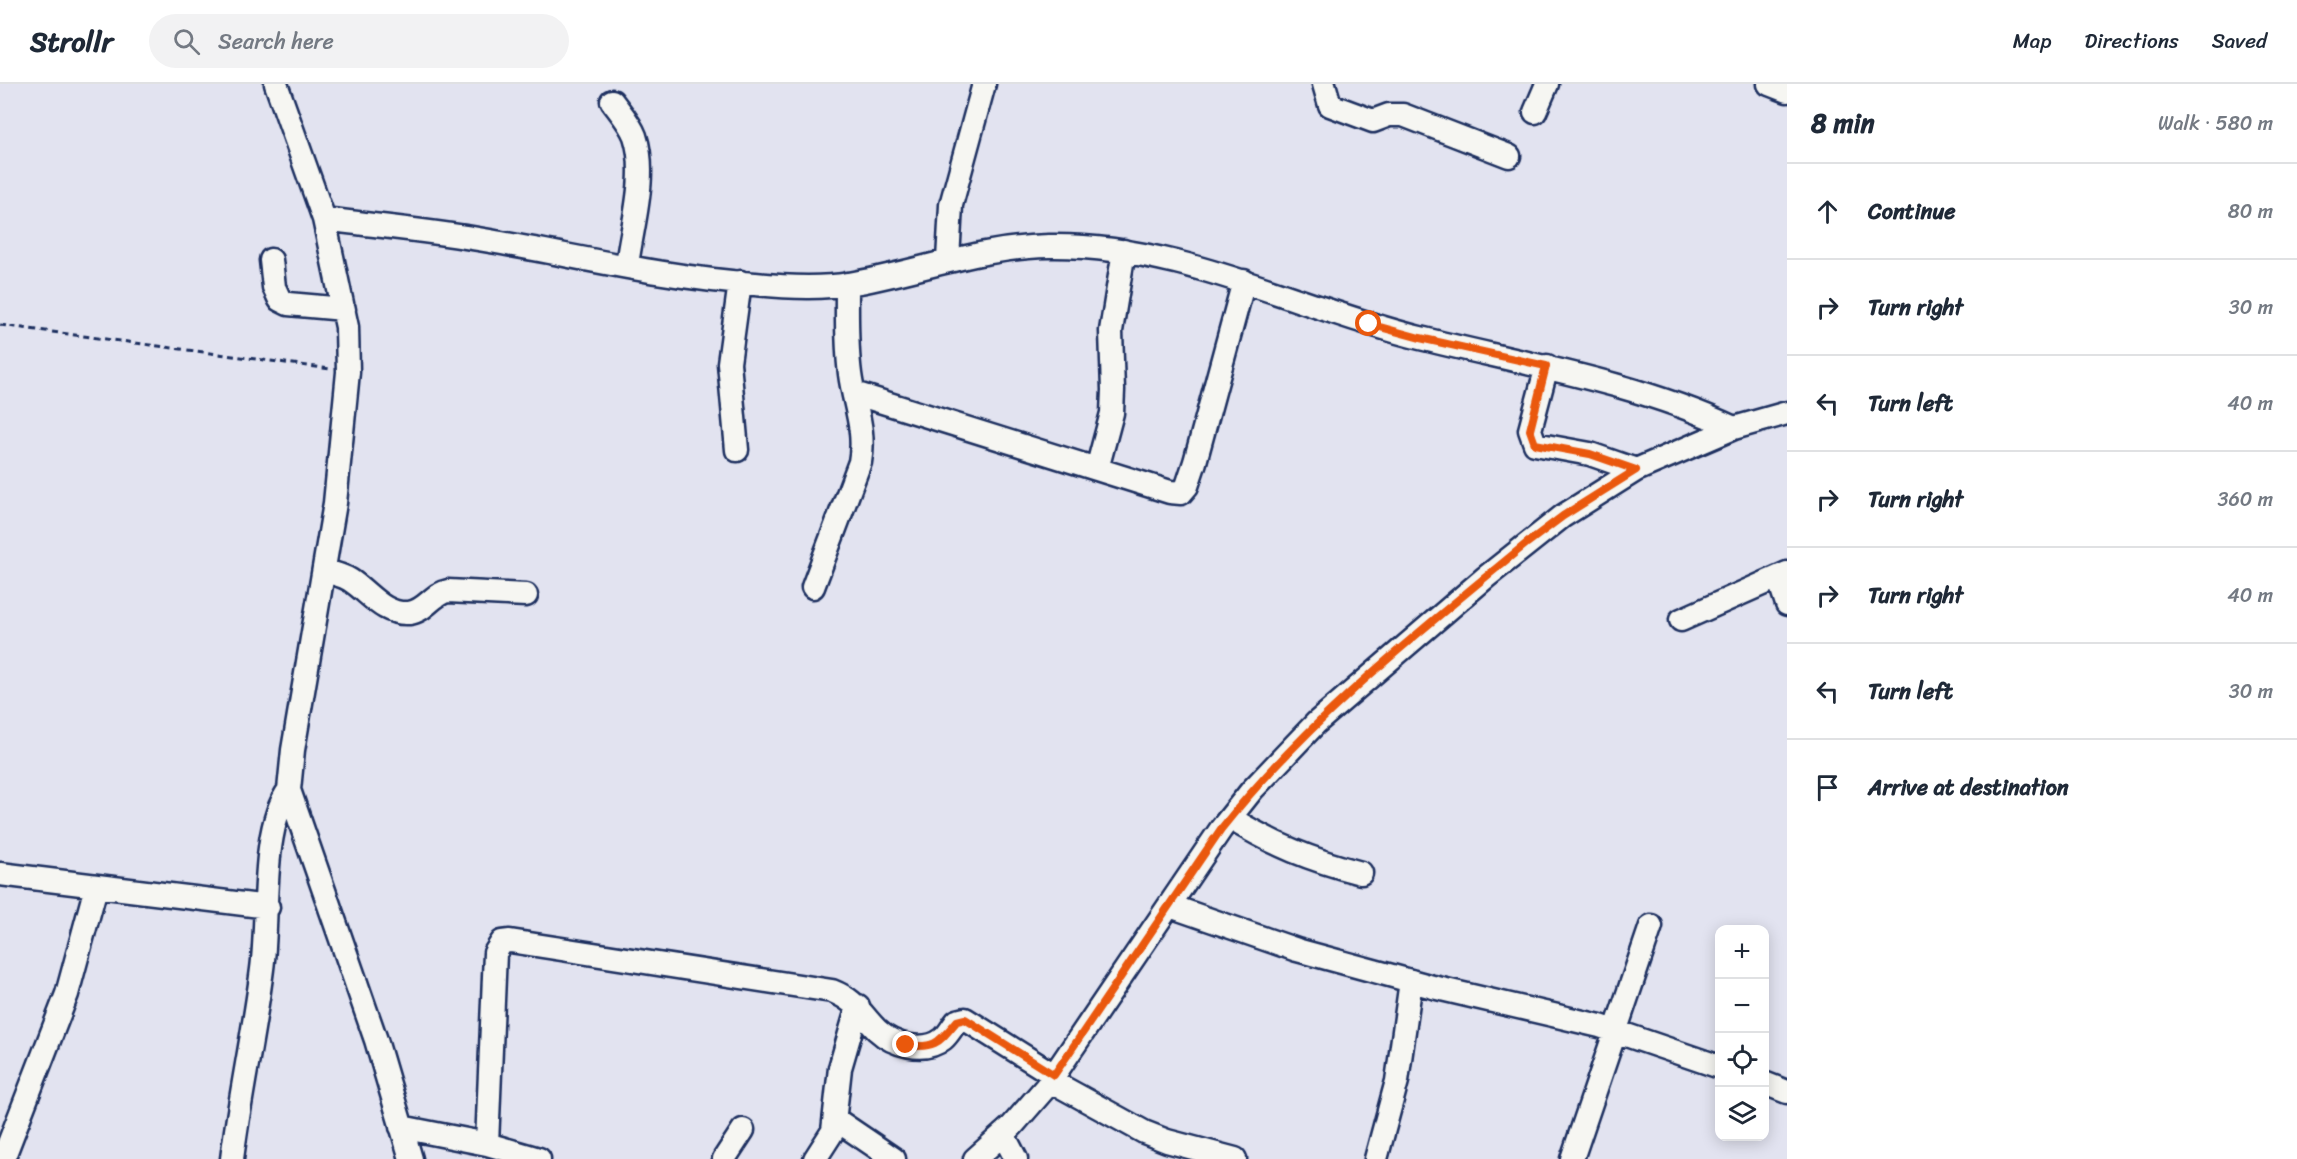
<!DOCTYPE html>
<html lang="en">
<head>
<meta charset="utf-8">
<style>
	:root { --surface:#fff; --page:#f2f2f3; --text:#1f2937; --muted:#747a83; --line:#e0e1e3 }
	body { margin:0; font-family:Sriracha,sans-serif; background:var(--page); color:var(--text) }
	.controls { position:absolute; right:18px; bottom:18px; display:grid; overflow:hidden; border-radius:12px; box-shadow:0 3px 15px #0003 }
	.controls button { width:54px; height:54px; display:grid; place-items:center; padding:0; border:0; border-bottom:2px solid var(--line); background:var(--surface); color:var(--text); font:30px sans-serif }
	.stop { position:absolute; width:18px; height:18px; margin:-14px; border:4px solid #ea580c; border-radius:50%; background:#fff }
	.stop.end { background:#ea580c; border-color:#fff; box-shadow:0 2px 6px #0008 }
	.list { margin:0; padding:0; list-style:none }
	h2 { display:flex; justify-content:space-between; align-items:center; height:78px; margin:0; padding:0 24px; font-size:26px }
	h2 small { font-size:20px; font-weight:400; color:var(--muted) }
	.list li { display:grid; grid-template-columns:39px 1fr auto; gap:18px; align-items:center; box-sizing:border-box; height:96px; padding:0 24px; border-top:2px solid var(--line) }
	.list b { display:block; font-size:22px; white-space:nowrap }
	.list em { font-size:20px; font-style:normal; color:var(--muted) }
	.icon { flex:none; width:33px; height:33px; fill:none; stroke:currentColor; stroke-width:2; stroke-linecap:round; stroke-linejoin:round }
	.map { position:relative; flex:none; width:1787px; height:1075px; overflow:hidden }
	header { display:flex; align-items:center; gap:36px; box-sizing:border-box; height:84px; padding:0 30px; background:var(--surface); border-bottom:2px solid var(--line) }
	header strong { font-size:28px }
	nav { display:flex; gap:33px; margin-inline-start:auto; font-size:21px }
	.search { width:420px; height:54px; background:var(--page); display:flex; align-items:center; gap:15px; box-sizing:border-box; padding:0 21px; border-radius:33px; color:var(--muted); font-size:22px }
	main { display:flex }
	aside { flex:1; background:var(--surface) }
	.map>svg:first-child { display:block }
	.lines { fill:none; stroke-linecap:round; stroke-linejoin:round }
	.minor-casing { stroke:#1b2f5e; stroke-width:27 }
	.path { stroke:#1b2f5e; stroke-width:3; stroke-dasharray:6 4.5; stroke-linecap:butt }
	.minor { stroke:#f6f6f2; stroke-width:22 }
	.route { stroke:#ea580c; stroke-width:8 }
</style>
</head>
<body>
<header>
<strong>Strollr</strong>
<div class="search"><svg class="icon" aria-label="search" viewBox="0 0 24 24"><circle cx="10" cy="10" r="6"/><path d="M15 15l6 6"/></svg>Search here</div>
<nav><a>Map</a><a>Directions</a><a>Saved</a></nav>
</header>
<main>
<div class="map">
<svg width="1787" height="1075" viewBox="0 0 1787 1075">
	<rect width="100%" height="100%" fill="#e2e3f0"/>
	<filter id="ink" filterUnits="userSpaceOnUse"><feTurbulence type="fractalNoise" baseFrequency=".0167" numOctaves="2"/><feDisplacementMap in="SourceGraphic" scale="12" xChannelSelector="R" yChannelSelector="G"/><feConvolveMatrix kernelMatrix="1 2 1 2 8 2 1 2 1" color-interpolation-filters="sRGB"/></filter>
	<g filter="url(#ink)">
		<g class="lines">
			<g class="minor-casing">
				<path id="minor" d="M276,0L324,135L347,243L348,288L335,419L293,666L289,706L376,956L411,1075
					M1324,0L1330,21L1373,37L1389,31H1403L1509,72
					M1769,0L1787,7
					M612,17C620,28 630,39 635,52C648,91 632,141 627,181
					M1535,28L1547,0
					M324,135C379,142 435,147 490,157C577,172 666,194 755,200C785,203 819,205 849,200C916,189 979,163 1049,162C1181,160 1295,223 1420,254C1525,280 1635,298 1734,344
					M271,176L274,203L280,216L288,220L344,225
					M948,176L951,121L984,0
					M1547,282L1530,346L1535,360L1590,370L1636,386
					M854,309L1170,408L1181,409L1187,402L1195,378L1244,197
					M737,366L729,279L740,198
					M1097,385L1112,329L1113,306L1111,247L1124,167
					M324,487C333,489 342,491 350,496C369,508 383,531 409,529C426,527 432,510 448,507L526,511
					M1778,493L1787,520
					M813,503L860,378C866,346 854,321 850,290C846,260 847,230 847,200
					M1681,536L1787,489
					M1230,734C1274,761 1311,776 1361,789
					M0,790L268,823
					M1170,822L1297,866L1433,903L1600,942L1720,983
					M1051,997L1144,1048L1167,1057L1235,1075
					M1764,999L1787,1008
					M835,1035L894,1075
					M401,1043L487,1060L539,1075
					M1003,1050L1016,1075
					M487,1060L495,869L502,858L510,857L832,907C857,917 859,928 877,946C893,961 924,970 943,955C949,950 952,943 957,937L965,935L1054,991
					M3,1075L67,910L96,803
					M232,1075C240,1011 254,949 262,885C269,835 260,746 289,706
					M724,1075L743,1046
					M815,1075L833,1047L840,984L858,922
					M975,1075L1012,1042L1046,1003L1221,745L1252,706L1316,639L1486,493L1563,432L1636,386L1734,344L1787,329
					M1376,1075L1397,997L1411,897
					M1572,1075L1651,842"/>
			</g>
			<path class="path" d="M0,241L331,285"/>
			<use href="#minor" class="minor"/>
		</g>
	</g>
	<g class="lines" filter="url(#ink)">
		<path class="route" d="M906,961C936,965 939,958 957,937L965,935L1054,991L1221,745C1308,635 1419,548 1527,459L1563,432L1636,386L1590,370L1535,360L1530,346L1546,282L1420,254L1369,240"/>
	</g>
</svg>
<div class="controls">
<button>+</button>
<button>−</button>
<button><svg class="icon" aria-label="locate" viewBox="0 0 24 24"><circle cx="12" cy="12" r="6"/><path d="M12 2v4M12 18v4M2 12h4M18 12h4"/></svg></button>
<button><svg class="icon" aria-label="layers" viewBox="0 0 24 24"><path d="M12 4l9 5-9 5-9-5zM3 14l9 5 9-5"/></svg></button>
</div>
<div class="stop" style="left:1369px;top:240px"></div>
<div class="stop end" style="left:906px;top:961px"></div>
</div>
<aside>
<h2>8 min<small>Walk · 580 m</small></h2>
<ul class="list">
<li><svg class="icon" aria-label="ahead" viewBox="0 0 24 24"><path d="M12 20V5M6 11l6-6 6 6"/></svg><div><b>Continue</b></div><em>80 m</em></li>
<li><svg class="icon" aria-label="right" viewBox="0 0 24 24"><path d="M7 20v-9h11M14 6l5 5-5 5"/></svg><div><b>Turn right</b></div><em>30 m</em></li>
<li><svg class="icon" aria-label="left" viewBox="0 0 24 24"><path d="M17 20v-9H6M10 6l-5 5 5 5"/></svg><div><b>Turn left</b></div><em>40 m</em></li>
<li><svg class="icon" aria-label="right" viewBox="0 0 24 24"><path d="M7 20v-9h11M14 6l5 5-5 5"/></svg><div><b>Turn right</b></div><em>360 m</em></li>
<li><svg class="icon" aria-label="right" viewBox="0 0 24 24"><path d="M7 20v-9h11M14 6l5 5-5 5"/></svg><div><b>Turn right</b></div><em>40 m</em></li>
<li><svg class="icon" aria-label="left" viewBox="0 0 24 24"><path d="M17 20v-9H6M10 6l-5 5 5 5"/></svg><div><b>Turn left</b></div><em>30 m</em></li>
<li><svg class="icon" aria-label="arrive" viewBox="0 0 24 24"><path d="M6 21V4h12l-3 4 3 4H6"/></svg><div><b>Arrive at destination</b></div></li>
</ul>
</aside>
</main>
</body>
</html>
